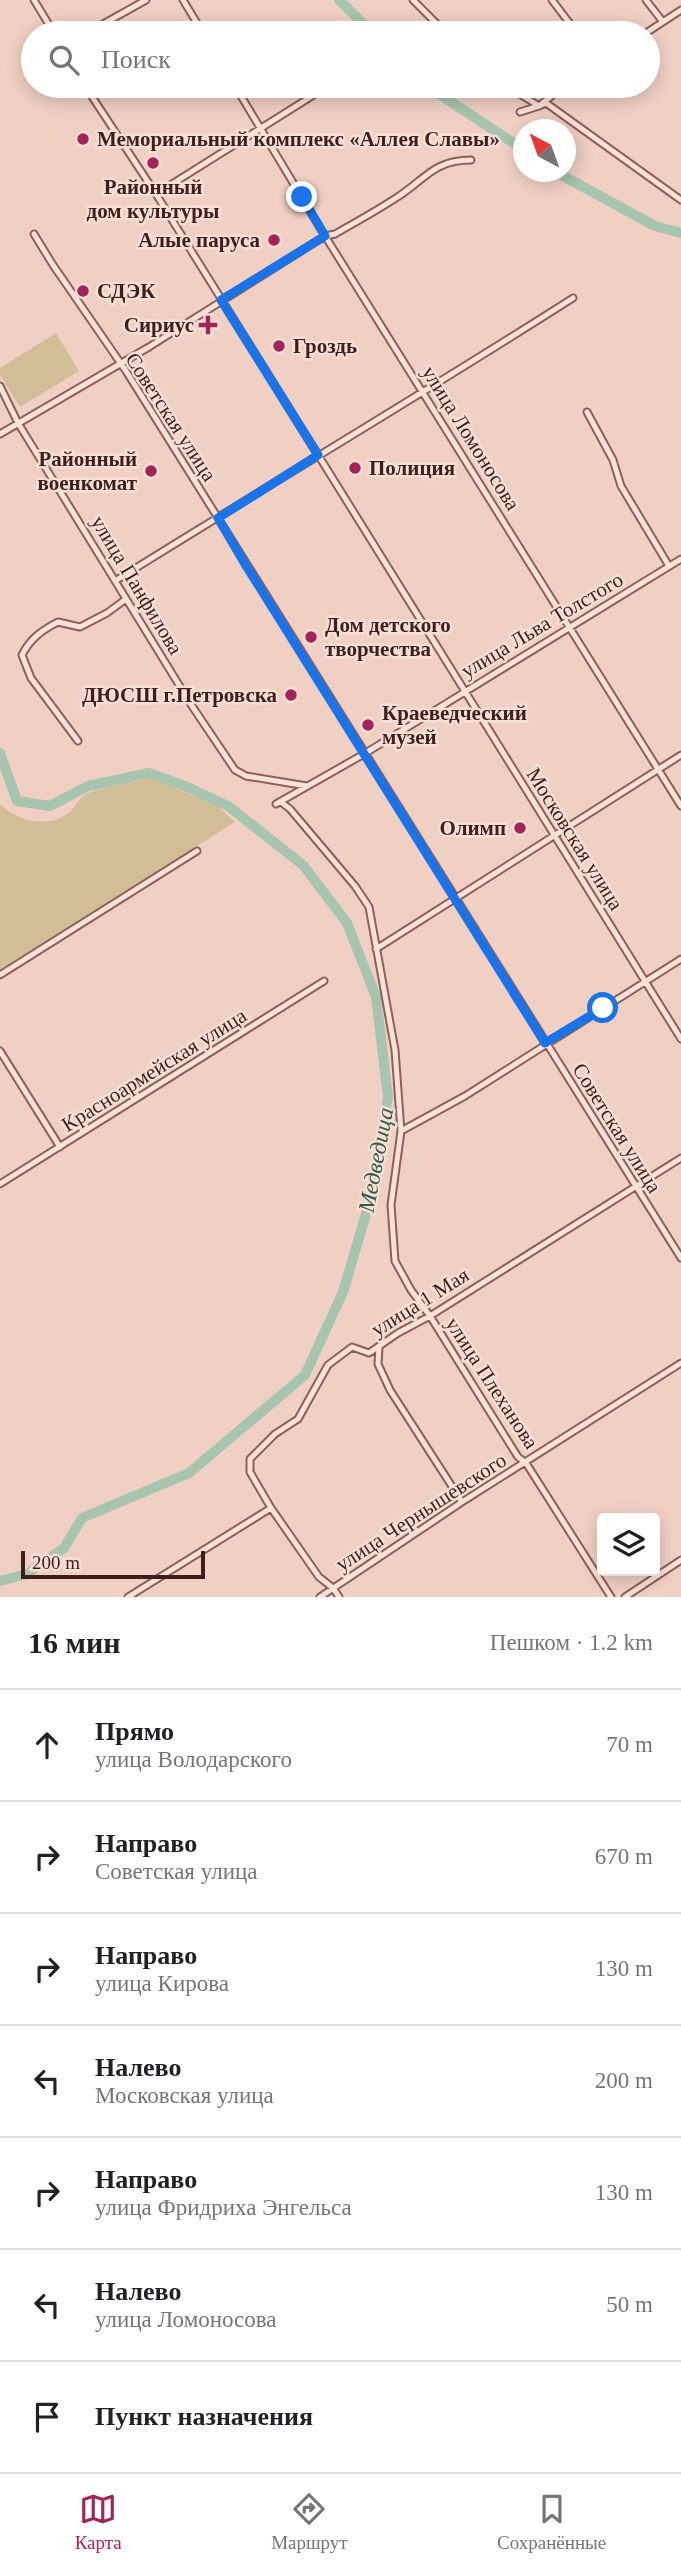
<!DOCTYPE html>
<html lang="ru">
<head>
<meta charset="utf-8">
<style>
	:root { --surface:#fff; --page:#f6f6f6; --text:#202124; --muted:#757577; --line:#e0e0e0; --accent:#a1245b }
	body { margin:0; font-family:Georgia,serif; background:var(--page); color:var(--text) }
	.controls { position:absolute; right:21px; bottom:21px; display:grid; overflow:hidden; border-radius:7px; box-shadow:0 4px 18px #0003 }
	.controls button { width:63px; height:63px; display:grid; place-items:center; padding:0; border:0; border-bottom:2px solid var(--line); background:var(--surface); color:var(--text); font:35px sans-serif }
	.compass { position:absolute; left:513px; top:119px; width:63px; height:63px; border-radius:50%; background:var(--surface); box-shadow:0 4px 18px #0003; rotate:319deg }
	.scale { position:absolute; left:21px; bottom:18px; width:184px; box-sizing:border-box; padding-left:7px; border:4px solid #3d1f1e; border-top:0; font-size:19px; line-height:24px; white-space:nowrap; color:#3d1f1e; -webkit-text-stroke:5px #f8ded4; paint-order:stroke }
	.stop { position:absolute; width:21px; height:21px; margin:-16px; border:5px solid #1a73e8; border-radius:50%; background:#fff }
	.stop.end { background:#1a73e8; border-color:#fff; box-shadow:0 2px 7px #0008 }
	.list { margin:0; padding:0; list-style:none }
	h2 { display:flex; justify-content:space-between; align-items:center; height:91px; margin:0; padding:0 28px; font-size:30px }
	h2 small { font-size:23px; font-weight:400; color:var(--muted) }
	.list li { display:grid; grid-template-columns:46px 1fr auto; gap:21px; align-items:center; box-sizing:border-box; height:112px; padding:0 28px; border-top:2px solid var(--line) }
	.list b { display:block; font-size:26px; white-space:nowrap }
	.list p { margin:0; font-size:23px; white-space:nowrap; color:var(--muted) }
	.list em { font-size:23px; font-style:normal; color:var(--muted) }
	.icon { flex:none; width:38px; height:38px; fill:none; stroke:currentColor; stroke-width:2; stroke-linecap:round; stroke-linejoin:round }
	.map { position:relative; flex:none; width:681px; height:1597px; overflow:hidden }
	.search { position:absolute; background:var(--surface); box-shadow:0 4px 18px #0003; left:21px; right:21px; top:21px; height:77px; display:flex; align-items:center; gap:18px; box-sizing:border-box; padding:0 24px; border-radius:38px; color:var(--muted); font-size:26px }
	.sheet { height:875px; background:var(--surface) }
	nav { display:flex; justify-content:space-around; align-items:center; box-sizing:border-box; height:98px; border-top:2px solid var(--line); background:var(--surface); font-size:19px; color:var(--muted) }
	nav a { display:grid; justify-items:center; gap:4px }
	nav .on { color:var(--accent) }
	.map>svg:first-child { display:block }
	.green { fill:#d1be97 }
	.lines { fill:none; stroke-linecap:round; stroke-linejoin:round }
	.river { stroke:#a6c4ae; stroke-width:10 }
	.minor-casing { stroke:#8e5e59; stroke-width:9 }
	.minor { stroke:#fbe2d8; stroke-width:5 }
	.route { stroke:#1a73e8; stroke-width:9 }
	.poi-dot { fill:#a1245b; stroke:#f8ded4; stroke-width:2.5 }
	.labels { text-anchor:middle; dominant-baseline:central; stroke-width:5; stroke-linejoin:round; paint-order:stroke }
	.poi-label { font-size:21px; font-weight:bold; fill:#3d1f1e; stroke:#f8ded4; text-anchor:start }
	.street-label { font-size:21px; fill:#3d1f1e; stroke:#f8ded4 }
	.water-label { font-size:23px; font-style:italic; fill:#2c5d45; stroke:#f8ded4 }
</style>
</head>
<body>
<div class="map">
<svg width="681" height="1597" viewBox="0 0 681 1597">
	<rect width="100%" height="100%" fill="#f1d0c4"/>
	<path class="green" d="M56,333L79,371L20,407L0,375V368Z
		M152,778L217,806L235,822L0,970V804C18,822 49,829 70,812C76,806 80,796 88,793C108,786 131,783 152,778Z"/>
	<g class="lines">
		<path class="river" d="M339,0L373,33
			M427,86L524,150
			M556,172L655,226L681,233
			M0,753L17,801L50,806L88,786L149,773L185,786L228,806L303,865L347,923L376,997L388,1097L374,1187L343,1292L305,1375L189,1473L82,1518L64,1548L27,1574L0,1581"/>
		<g class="minor-casing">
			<path id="minor" d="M34,0L54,33
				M183,0L203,33
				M413,0L446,33
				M552,0L577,33
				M646,0L663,22
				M87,33L146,0
				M646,33L681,10
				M85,86L156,194L681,1039
				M235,86L325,236L681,806
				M507,86L539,106L546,103L681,200
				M520,112L539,106L564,86
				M156,194L328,86
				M34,234L53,265L126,371L681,1258
				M0,386L18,423L192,706L235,770L246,776L307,786
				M587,412L613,460L621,486L669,566
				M0,434L149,347L325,236L335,234C356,222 376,211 396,198C425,180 433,160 471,160
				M115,581C267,486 421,395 573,298
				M78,741L31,678L22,655C30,639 42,630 58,622L80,627L107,613L126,599
				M281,802L290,809L355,886L369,907L395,1050L401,1131L391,1205L395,1261L411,1290L430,1316L518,1457L526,1463L611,1597
				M276,804L364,754L681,559
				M376,949L681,755
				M0,975L197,851
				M0,1051L60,1147
				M401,1131L465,1096L681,959
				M0,1184L324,981
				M379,1347L378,1364L390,1390L462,1502
				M271,1508L319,1577L333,1588L339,1597
				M128,1597L271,1508L250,1472V1459L275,1434L298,1419L328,1365L352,1347L369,1353L398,1333L430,1316L681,1158
				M320,1597L462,1502L681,1363
				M625,1597L681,1560"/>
		</g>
		<use href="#minor" class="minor"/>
	</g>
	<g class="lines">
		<path class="route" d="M302,197L325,236L221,300L318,455L218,518L245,564L545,1043L603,1008"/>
	</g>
	<g class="poi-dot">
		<circle cx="83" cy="139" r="7"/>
		<circle cx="153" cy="163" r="7"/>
		<circle cx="274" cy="240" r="7"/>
		<circle cx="83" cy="291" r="7"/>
		<path d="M204.5 314.5h7v7h7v7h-7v7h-7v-7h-7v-7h7z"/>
		<circle cx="279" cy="346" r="7"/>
		<circle cx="355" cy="468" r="7"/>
		<circle cx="151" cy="471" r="7"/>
		<circle cx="311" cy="637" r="7"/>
		<circle cx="291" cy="695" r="7"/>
		<circle cx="368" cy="725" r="7"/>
		<circle cx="520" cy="828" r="7"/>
	</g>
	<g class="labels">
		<g class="poi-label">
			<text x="97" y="139">Мемориальный комплекс «Аллея Славы»</text>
			<text x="153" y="187" text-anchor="middle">Районный<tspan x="153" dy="24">дом культуры</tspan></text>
			<text x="260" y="240" text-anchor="end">Алые паруса</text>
			<text x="97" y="291">СДЭК</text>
			<text x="194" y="325" text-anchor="end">Сириус</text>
			<text x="293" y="346">Гроздь</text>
			<text x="137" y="459" text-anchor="end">Районный<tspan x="137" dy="24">военкомат</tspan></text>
			<text x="369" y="468">Полиция</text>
			<text x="325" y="625">Дом детского<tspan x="325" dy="24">творчества</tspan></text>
			<text x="277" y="695" text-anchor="end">ДЮСШ г.Петровска</text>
			<text x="382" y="713">Краеведческий<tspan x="382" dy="24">музей</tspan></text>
			<text x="506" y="828" text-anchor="end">Олимп</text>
		</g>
		<g class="street-label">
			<text transform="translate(171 417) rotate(57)">Советская улица</text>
			<text transform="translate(471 438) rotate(58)">улица Ломоносова</text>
			<text transform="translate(137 585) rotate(59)">улица Панфилова</text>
			<text transform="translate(542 625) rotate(-31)">улица Льва Толстого</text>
			<text transform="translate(575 839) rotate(58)">Московская улица</text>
			<text transform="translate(154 1070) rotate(-32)">Красноармейская улица</text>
			<text transform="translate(617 1128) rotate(58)">Советская улица</text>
			<text transform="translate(420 1302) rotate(-32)">улица 1 Мая</text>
			<text transform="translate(492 1383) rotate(57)">улица Плеханова</text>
			<text transform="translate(421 1512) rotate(-33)">улица Чернышевского</text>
		</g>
		<g class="water-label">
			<text transform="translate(376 1160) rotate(-79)">Медведица</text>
		</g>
	</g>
</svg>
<div class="controls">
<button><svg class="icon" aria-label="layers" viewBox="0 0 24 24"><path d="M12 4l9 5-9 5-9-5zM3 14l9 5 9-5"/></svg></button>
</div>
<svg class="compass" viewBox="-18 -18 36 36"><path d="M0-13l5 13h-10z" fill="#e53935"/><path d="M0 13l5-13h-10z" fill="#757577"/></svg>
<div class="scale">200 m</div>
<div class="stop" style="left:603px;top:1008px"></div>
<div class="stop end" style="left:302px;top:197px"></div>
<div class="search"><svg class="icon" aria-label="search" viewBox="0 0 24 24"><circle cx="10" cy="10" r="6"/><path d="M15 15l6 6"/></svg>Поиск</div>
</div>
<section class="sheet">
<h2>16 мин<small>Пешком · 1.2 km</small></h2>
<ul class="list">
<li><svg class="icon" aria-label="ahead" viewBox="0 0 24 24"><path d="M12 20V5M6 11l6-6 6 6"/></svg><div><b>Прямо</b><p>улица Володарского</p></div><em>70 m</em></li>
<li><svg class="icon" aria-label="right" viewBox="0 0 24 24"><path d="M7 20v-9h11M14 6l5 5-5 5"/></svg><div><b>Направо</b><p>Советская улица</p></div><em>670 m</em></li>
<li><svg class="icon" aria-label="right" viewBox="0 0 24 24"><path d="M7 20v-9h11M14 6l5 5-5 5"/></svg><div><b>Направо</b><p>улица Кирова</p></div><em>130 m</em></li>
<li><svg class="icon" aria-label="left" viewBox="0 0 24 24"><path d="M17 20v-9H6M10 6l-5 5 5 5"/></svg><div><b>Налево</b><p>Московская улица</p></div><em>200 m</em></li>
<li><svg class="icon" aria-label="right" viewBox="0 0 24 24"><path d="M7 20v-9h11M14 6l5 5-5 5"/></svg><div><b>Направо</b><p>улица Фридриха Энгельса</p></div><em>130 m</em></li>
<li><svg class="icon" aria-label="left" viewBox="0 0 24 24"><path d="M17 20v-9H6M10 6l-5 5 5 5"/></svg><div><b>Налево</b><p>улица Ломоносова</p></div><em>50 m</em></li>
<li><svg class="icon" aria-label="arrive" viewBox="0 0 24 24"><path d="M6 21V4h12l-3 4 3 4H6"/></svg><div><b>Пункт назначения</b></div></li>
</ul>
</section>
<nav>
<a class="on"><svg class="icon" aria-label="map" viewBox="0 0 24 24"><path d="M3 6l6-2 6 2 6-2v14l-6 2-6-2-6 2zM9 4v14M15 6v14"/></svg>Карта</a>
<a><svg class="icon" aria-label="directions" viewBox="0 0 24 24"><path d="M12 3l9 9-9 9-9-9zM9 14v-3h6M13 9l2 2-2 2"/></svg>Маршрут</a>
<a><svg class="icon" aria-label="saved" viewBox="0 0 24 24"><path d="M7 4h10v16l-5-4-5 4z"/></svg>Сохранённые</a>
</nav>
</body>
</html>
